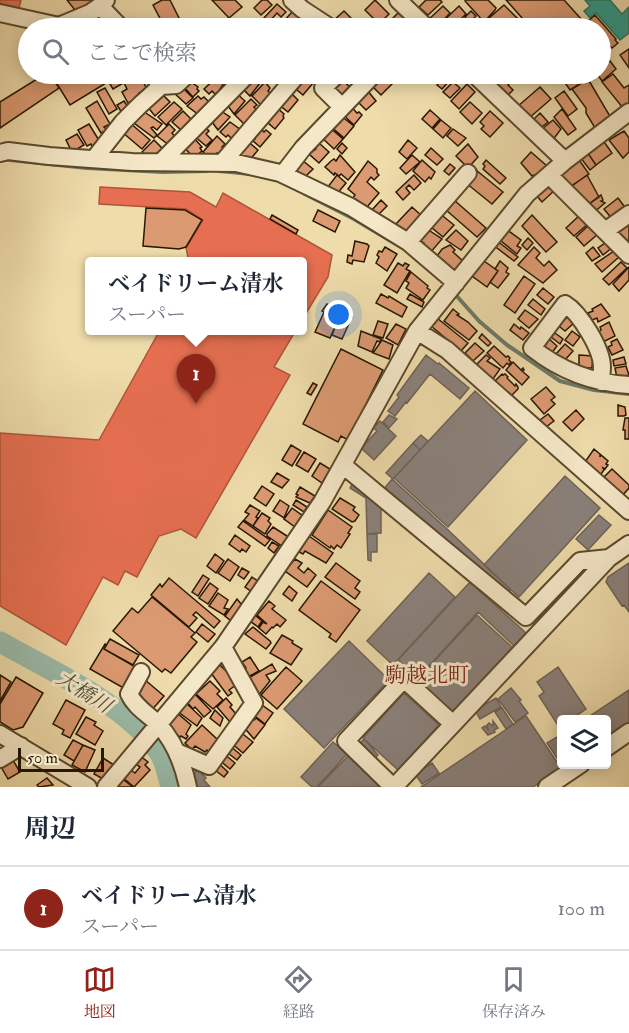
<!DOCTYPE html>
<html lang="ja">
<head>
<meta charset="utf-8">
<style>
	:root { --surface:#fff; --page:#f6f6f7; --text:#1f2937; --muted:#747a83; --line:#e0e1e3; --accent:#8f2418 }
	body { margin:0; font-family:"IM FELL Double Pica","Noto Serif JP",serif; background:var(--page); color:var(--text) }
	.controls { position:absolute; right:18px; bottom:18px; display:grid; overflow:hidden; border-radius:6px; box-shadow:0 3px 15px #0003 }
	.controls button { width:54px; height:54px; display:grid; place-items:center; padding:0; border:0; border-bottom:2px solid var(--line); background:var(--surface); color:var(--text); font:30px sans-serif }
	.scale { position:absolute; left:18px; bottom:15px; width:86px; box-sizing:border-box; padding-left:6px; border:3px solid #281802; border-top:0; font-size:16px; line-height:21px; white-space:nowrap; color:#281802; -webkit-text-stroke:4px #f5e8c8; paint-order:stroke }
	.you { position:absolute; left:339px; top:315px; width:21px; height:21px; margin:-15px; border:4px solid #fff; border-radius:50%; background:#1a73e8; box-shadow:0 0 0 9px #1a73e833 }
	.badge { display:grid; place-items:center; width:39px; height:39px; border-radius:50%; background:var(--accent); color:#fff; font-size:20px; font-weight:700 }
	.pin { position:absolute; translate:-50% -50px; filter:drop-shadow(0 2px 3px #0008) }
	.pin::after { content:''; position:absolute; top:32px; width:21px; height:18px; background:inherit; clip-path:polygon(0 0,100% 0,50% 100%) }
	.popup { position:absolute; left:85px; top:257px; width:222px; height:78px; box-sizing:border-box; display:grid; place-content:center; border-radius:6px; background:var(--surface); filter:drop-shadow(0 2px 4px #0005); font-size:20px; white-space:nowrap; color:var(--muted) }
	.popup b { font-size:22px; color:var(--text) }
	.popup::after { content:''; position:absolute; left:50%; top:100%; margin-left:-12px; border:12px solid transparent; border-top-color:var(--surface) }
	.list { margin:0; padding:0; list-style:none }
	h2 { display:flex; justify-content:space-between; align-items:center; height:78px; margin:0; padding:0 24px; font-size:26px }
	h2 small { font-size:20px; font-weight:400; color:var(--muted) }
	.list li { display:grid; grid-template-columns:39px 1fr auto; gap:18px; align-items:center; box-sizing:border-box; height:84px; padding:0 24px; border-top:2px solid var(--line) }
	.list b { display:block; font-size:22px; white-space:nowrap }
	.list p { margin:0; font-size:20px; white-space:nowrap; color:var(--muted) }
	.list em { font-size:20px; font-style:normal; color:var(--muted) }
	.icon { flex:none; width:33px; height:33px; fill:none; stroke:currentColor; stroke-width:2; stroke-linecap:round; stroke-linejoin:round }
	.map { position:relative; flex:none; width:629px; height:787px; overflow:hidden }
	.search { position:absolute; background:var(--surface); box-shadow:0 3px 15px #0003; left:18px; right:18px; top:18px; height:66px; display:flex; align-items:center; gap:15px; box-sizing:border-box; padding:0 21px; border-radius:33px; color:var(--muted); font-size:22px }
	.sheet { height:162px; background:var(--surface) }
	nav { display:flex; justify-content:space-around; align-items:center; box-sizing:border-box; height:84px; border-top:2px solid var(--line); background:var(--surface); font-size:16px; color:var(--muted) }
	nav a { display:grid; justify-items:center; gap:3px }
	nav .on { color:var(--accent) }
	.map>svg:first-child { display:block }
	.shops { fill:#e76f51; stroke:#ae5539; stroke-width:1.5 }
	.schools { fill:#2a9d8f; stroke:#297565; stroke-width:1.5 }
	.industry { fill:#8a817c; stroke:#6d6257; stroke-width:1.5 }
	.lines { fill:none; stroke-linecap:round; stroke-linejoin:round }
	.stream { stroke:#6c7a67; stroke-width:4 }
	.river { stroke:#9abcaa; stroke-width:21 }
	.building { fill:#dc9a72; stroke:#281802; stroke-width:1.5 }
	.minor-casing { stroke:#5a492c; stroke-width:20 }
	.minor { stroke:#f5e8c8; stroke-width:16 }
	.labels { text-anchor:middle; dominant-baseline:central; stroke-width:6; stroke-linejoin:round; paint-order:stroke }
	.water-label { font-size:20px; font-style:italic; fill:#50513d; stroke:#f5e8c8 }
	.quarter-label { font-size:21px; fill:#7a1f14; stroke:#f5e8c8 }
</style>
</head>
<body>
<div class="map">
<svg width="629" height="787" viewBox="0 0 629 787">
	<rect width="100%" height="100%" fill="#efdcab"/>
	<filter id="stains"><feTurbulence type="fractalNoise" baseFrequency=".00333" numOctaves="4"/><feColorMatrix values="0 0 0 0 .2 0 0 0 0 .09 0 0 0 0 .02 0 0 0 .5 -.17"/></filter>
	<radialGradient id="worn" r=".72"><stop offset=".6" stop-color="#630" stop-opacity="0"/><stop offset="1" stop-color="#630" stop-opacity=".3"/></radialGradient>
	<path class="shops" d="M0,0H21L18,12L0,8Z
		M100,187L190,192L216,207L223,193L332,255L328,277L302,320V262H189L186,248L203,220L186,209L99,204Z
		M160,330H296L274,367L290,375L196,538L181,529L159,536L137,577L125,571L118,585L103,577L66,645L0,606V433L99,440Z"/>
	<path class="schools" d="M585,0H610L622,14L629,7V33L620,40L596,13L590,18L584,11L590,6Z"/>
	<path class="industry" d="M426,355L438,364L439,363L469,388L460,399L430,374L407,403L406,402L395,416L388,411L399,397L397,395Z
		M475,391L527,440L448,527L394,478Z
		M389,415L397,419L389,428L383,422Z
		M380,421L396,436L374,460L361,448L377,431L373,428Z
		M421,435L428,441L420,450L413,443Z
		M413,443L420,450L393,479L386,473Z
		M565,476L600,508L519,597L484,565Z
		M392,479L446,528L511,590L502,599L383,490Z
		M353,483L381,508V533L367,534L366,498L350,488Z
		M599,515L611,525L588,550L576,539Z
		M367,534H377V552H371V561L368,560Z
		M629,563V612L624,605L622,606L606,582L608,577Z
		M429,573L455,597L393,665L367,641Z
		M470,582L526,633L514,646L478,612L418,678L398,660Z
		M477,615L514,649L452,716L415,682Z
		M349,641L389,680L324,748L284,709Z
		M558,667L586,709L570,720H562V725L559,727L539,696L544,692L537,682Z
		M511,688L521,700L519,701L528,713L515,722L498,699Z
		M629,690V724L606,739V720H584Z
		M404,693L439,725L398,770L363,738Z
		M496,698L501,707L480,719L475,710Z
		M502,708L513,724L506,729L495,712Z
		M526,716L561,768L533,787H421Z
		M493,721L498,728L494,730L495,732L488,735L482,728L485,726L488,729L487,725L489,723L493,726Z
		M562,734V764H567L563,767L547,743Z
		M364,739L378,755L374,759L358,745Z
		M333,742L347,754L317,787H312L301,777Z
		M348,756L380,787H318Z
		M432,763L439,773L422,784L415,774Z
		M198,769L206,778L204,780L210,787H193L191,777Z"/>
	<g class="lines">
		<path class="stream" d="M1,159L87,168L163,172L206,171
			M219,171L251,174
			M305,194L354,219L406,250
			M454,293L479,321L507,345L560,381L594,390L629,394"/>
		<path class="river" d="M0,642C51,671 125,703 159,752C165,761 168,776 171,787"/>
	</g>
	<path class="building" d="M67,0H94L78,14Z
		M162,0H170L184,28H165L153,5Z
		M212,0H235L242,7L229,18Z
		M262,0H267L272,5L261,15L254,8Z
		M375,0L389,14L379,24L365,10Z
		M426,0H440L442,2L428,15L419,7Z
		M466,0H488L496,8L495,10L484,22L465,1Z
		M506,0H564L582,20L572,28H531Z
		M277,4L286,12L281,17L277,13L269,22L264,18Z
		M504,5L518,19L505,28H494L487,22L488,19Z
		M443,6L450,13L437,27L427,21Z
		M459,6L466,14L460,20L465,25L462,28H436Z
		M344,11L354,21L348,28L343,23L339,27L333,21Z
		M471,11L476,16L470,22L465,17Z
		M292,12L309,27L308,28H290L283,22Z
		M398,13L405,19L396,28H389L386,25Z
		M595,15L616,39L615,40L618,43L612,48L610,46L604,51L600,46V28H585L583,26Z
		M407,18L418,28H400L398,27Z
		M475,19L481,25L479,28H466Z
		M274,21L282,28H266Z
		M629,49V68L620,55Z
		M610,61L616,69L602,81L597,74H600V68Z
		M45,74H50L59,88L0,128V102Z
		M51,74H107L111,80L70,105Z
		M127,74H139L113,89L110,84Z
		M139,74L147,89L139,93L141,96L128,103L122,92L127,89L124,83Z
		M220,74H223L222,76L226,80L220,89L221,91L217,96L212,91L209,94L204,89Z
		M273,74H288L280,83L269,77Z
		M301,74L314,82L303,95L297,90Z
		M343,74H357L360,79L352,85L342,75Z
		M378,74H382L392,84L381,95L368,82Z
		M444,74L451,79L442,89L437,85L439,83L437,81Z
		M496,74H520L508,85L513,90L507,96L491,78Z
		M559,74H584L586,80L570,90Z
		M613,74L624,88L629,85V104L623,108L602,82Z
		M252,75L260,83L250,96L240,86Z
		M187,79L198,87L197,89L199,91L193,97L181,84Z
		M341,79L350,87L339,99L330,90Z
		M588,79L611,118L595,128L586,113V108L572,89Z
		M265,82L270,88L268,91L271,94L261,105L252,96Z
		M453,82L460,88L450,98L443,92Z
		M467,84L475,92L459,109L451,101Z
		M540,87L551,99L528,119L517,107Z
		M105,88L117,109L109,114L97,92Z
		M183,88L193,98L186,104L174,93Z
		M288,90L298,100L288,112L278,104Z
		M367,90L376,101L366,110L353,97Z
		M564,91L577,109L568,116L555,98Z
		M235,92L245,101L234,114L225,102Z
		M161,93L170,102L155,116L146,105Z
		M198,96L201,99L204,97L209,102L199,115L187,106Z
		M251,99L257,105L254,107L257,110L245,125L235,115Z
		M97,101L110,124L104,127L107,130L101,133L86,108Z
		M124,101L128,107L122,113L117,105Z
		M174,102L182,109L166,125L158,117Z
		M347,102L357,113L359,112L362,115L354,125L340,112Z
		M470,102L482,113L472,124L460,112Z
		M276,107L284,114L283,116L284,118L275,129L267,122Z
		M218,109L230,117L218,130L209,118Z
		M562,109L576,129L568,135L554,117Z
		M430,110L440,119L432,128L422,119Z
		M143,111L162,124L157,130L153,127L151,128L157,135L154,138L134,123Z
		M183,111L191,119L181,130L172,122Z
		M490,111L503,123L490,137L481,129L484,126L480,122Z
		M337,113L354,126L344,138L328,124Z
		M540,113L548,122L538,130L532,121Z
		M441,120L451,128L443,138L433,129Z
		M553,120L561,129L552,141L541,130Z
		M230,122L241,130L233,140L228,135L226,137L220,132Z
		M130,123L150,140L142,149L122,132Z
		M89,124L100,142L92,146L91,144L87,146L78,130Z
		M169,124L175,130L172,133L176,138L169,145L157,136Z
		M203,125L209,131L206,134L212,140L206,146L193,135Z
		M258,126L264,132L266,130L271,134L260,147L253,141L255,139L250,135Z
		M328,126L343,139L334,149L320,136Z
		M453,129L466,138L458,146L447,136Z
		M624,131L629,138V152L623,158L609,140Z
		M77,134L84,145L72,152L66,140Z
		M217,136L225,144L222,147L224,149L219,155L217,153L215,156H207L203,152Z
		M193,137L202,147L200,148L202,151L197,155L192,156L183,146Z
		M602,139L612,153L596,165L587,152Z
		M154,140L164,150L156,157L145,156L142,152Z
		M246,140L258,150L249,161L233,156Z
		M408,140L417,148L407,159L399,152Z
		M319,143L329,152L319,163L309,154L316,149L314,147Z
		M342,143L347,148L342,154L337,149Z
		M468,144L478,157L468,168L456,156Z
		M431,148L443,159L437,165L425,155Z
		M531,152L547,166L536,177L534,175L532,176L521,163Z
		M587,152L596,165L590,170L580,157Z
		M340,155L355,172L348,180L341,174L339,176L335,173L334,175L325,167L331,161L334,159L336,161Z
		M412,155L420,162L406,174L400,168Z
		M577,157L589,174L568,188L555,174Z
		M302,160L313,169L304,178L295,168Z
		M422,160L435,172L431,179L429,177L425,182L413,171Z
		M486,160L506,178L500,184L483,169L485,166L483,164Z
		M368,161L377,169V173L379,175L374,180L371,177L367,182L379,193L367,207L353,198L355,195L348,189Z
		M450,164L455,168L449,175L444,171Z
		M476,170L503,192L492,204L466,183Z
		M337,175L346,183L336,195L327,188Z
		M414,175L421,183L414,190L409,185L406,188L410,193L403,200L396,192Z
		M587,175L599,197L585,207L581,199L572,186Z
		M549,181L556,189L542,202L536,195Z
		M601,195L603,200L601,201L605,203L594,212L585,207Z
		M618,198L627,210L613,220L604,209Z
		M381,200L387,206L377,216L371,211Z
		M454,200L486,228L477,237L446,210Z
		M412,207L423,217L406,235L395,225Z
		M146,208L185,210L202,220L186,247L179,249L143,246Z
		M318,210L340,221L335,232L313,221Z
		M439,213L454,225L443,237L431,227Z
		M581,214L589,223L574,236L566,228Z
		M272,215L298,230L296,234L270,219Z
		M532,215L557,242L546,252L522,226Z
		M629,218V246L612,231Z
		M590,224L598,234L584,246L576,237Z
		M427,229L442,239L430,253L422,245L424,243L418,239Z
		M506,229L521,240L517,246L521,248L517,254L501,241L503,238L500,236Z
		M456,230L468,241L461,250L446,240Z
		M528,238L533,243L527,250L522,245Z
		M355,241L367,244L369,246L364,262L353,260L352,264L347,262L348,255L352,256Z
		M497,241L518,257L514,261L493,245Z
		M608,241L613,247L603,255L598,248Z
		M450,245L455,250L453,252L464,262L453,275L435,259L442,249Z
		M385,247L397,254L387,271L376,263L379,257L377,255L379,251L382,252Z
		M534,247L540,253L536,258L544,266L549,261L557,270L543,283L518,265Z
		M593,247L600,256L592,261L586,253Z
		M614,251L619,257L602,272L595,264Z
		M484,261L498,271L487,287L472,276Z
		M500,261L508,268L506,272L509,274L498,288L490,282L498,271L495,269Z
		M621,262L627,268L609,285L603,279Z
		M398,263L403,266L405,263L409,265L406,269L410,271L397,293L384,285Z
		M629,267V280L619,291L613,284Z
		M411,272L428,286L427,288L430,290L423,300L406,288L409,283L406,281Z
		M524,276L535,284L515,313L504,305Z
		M543,288L554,297L548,304L537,295Z
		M381,294L388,298L389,296L407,307L402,317L376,303Z
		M410,294L424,302L422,307L407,299Z
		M533,299L545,309L541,315L528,305Z
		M327,304L336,308L333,315L339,318L330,338L315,332L324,312L322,311Z
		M601,304L610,316L598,322L597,318L592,320L588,313L593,311L592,309Z
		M453,309L459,314L457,315L468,322L477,331L469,340L444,321Z
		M525,310L538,319L529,328L518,319Z
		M341,313L352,317L342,339L332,335Z
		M563,313L575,322L565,331L555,323Z
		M437,318L468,343L461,351L431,326Z
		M378,321L388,324L383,338L373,335Z
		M609,322L615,336L603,342L598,332L601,330L600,327Z
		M396,324L406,329L398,345L386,338Z
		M514,324L520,329L521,327L529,333L523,340L510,330Z
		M361,331L381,339L380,342L377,341L372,352L358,346Z
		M572,331L580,337L573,346L565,340Z
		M555,333L563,339L560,344L551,337Z
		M482,334L491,343L488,346L479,338Z
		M547,337L557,346L551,354L541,345Z
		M617,339L623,350L612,355L608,347L612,345L611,342Z
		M382,340L393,345L389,359L373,353Z
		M475,343L484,351L473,361L465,353Z
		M565,344L573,351L564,361L556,354Z
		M494,346L506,357L508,356L510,358L509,360L511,362L509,365L507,363L503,368L487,353Z
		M341,349L383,370L348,440L341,436L338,442L303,424Z
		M486,355L490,358L487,361L500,369L493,379L486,373L485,374L478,370L480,368L477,364Z
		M579,355L593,356L592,368H579Z
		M624,357L626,364L614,366L613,360Z
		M513,362L521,370L523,368L524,370L522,371L529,377L522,385L506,370Z
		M626,366L629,375L617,378L615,368Z
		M502,374L503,375L505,374L508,377L507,378L515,386L516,384L518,387V389L511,396L495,381Z
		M313,383L317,385L311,395L307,393Z
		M546,387L555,397L551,400L555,404L544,414L531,399Z
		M618,405L625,407L626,415L624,416H618Z
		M576,410L584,419L572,431L563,422Z
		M548,414L554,421L546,427L540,420Z
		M625,418H629V439H625V430H623Z
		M291,445L301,451L292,466L282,460Z
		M594,449L600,454V457L601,455L608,461L606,464L608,465L605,469L603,468L604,470L601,474L592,471L594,469L585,462Z
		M304,452L316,459L308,472L296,465Z
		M320,463L330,469L322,483L312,476Z
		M612,469L629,485V488L621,497L602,479Z
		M277,473L289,480L282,488L271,482Z
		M262,486L274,494L266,506L254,498Z
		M300,487L315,496L310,503L296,497L298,495L296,494Z
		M340,498L355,507L353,510L359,515L355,521L352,522L332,509Z
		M280,500L289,506L284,518L273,511Z
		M296,500L307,507L304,512L293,505Z
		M250,505L260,511L256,517L258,518L253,526L244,520L249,514L245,512Z
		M292,508L303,516L295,527L284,519Z
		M328,510L352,527L348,533L350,534L341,548L337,545L334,549L331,546L330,548L312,535Z
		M262,513L270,518L268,521L271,524L265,534L253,526Z
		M243,521L270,540L265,546L238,527Z
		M273,527L290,538L284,545L282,546L267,536V534Z
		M235,535L250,546L246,552L242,549L240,552L229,544Z
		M309,536L333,553L326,563L305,551L303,554L299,552Z
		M272,542L279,546L274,553L268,548Z
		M215,554L224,561L216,573L207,566Z
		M228,559L239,567L230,581L218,573Z
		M295,559L302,563L298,568L304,573L308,568L316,575L307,587L285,571Z
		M336,563L360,581L355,588L360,592L355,599L325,577Z
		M242,568L249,572L244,579L238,575Z
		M203,575L209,579L198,596L192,592Z
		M252,577L259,582L252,592L245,587Z
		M169,578L220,621L214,628L196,612L193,615L197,618L189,627L151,595L160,584L162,587Z
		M321,581L360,610L336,642L329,637L331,634L299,610Z
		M210,583L218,589L208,604L199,598Z
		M289,586L297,593L292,601L283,594Z
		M218,593L228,600L224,608L228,609L224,615L209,606Z
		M152,597L195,633L191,637L197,642L171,673L165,669L162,672L113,631L132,608L138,613Z
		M237,599L242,605L231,621L225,616Z
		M269,601L275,606L272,609L286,620L280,627L277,624L273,628L272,627L266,634L259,628L263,622L267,624L257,615Z
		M255,615L262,621L258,627L250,621Z
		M202,624L215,634L208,642L196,632Z
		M253,627L270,641L271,643L266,649L245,634Z
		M282,635L293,641L292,643L302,649L291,665L270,653Z
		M110,639L139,655L133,665L104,649Z
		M105,644L106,646L104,649L139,669L127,690L90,669Z
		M250,657L259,671L246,678L241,671L246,668L242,662Z
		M272,664L276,671L266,675L270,681L258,696L247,679Z
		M220,665L232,677L231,678L236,685L229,690L232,693L228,696L211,673Z
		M286,667L302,681L277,709L261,695Z
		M0,675L11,682L0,701Z
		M16,677L43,693L23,727L13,730L0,722V704Z
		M144,679L164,696L151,711L135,694Z
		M210,681L220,691L217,694L223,700L213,709L196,694Z
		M193,692L211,711L204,717L195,707L193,709L185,700Z
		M226,698L232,705L230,707L237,715L230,722L217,707Z
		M66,700L85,710L70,738L62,734L64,730L53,724Z
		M185,702L202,718L197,726L177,711Z
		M262,705L273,713L265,724L251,713Z
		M215,710L223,718L220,726L210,718Z
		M176,712L191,725L186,734L188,736L186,739L181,736L180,737L167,726Z
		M86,717L96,722L94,725L103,731L95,745L76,734Z
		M251,718L254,720L256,718L265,725L254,739L242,725Z
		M202,725L219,741L211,754L207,750L205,752L195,746L192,750L185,743Z
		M239,731L253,742L243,753L230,742Z
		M73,740L83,745L74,761L64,755Z
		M83,745L95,750L85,772L72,765Z
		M229,745L241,755L237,760L224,750Z
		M223,753L235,763L230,769L218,759Z
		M139,755L148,762L145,765L150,770L134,787L121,776L128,768L135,773L140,767L133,762Z
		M11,757L20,772L8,779L0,765Z
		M103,758L114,765L105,780L94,774Z
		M216,761L228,772L224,777L211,767Z
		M120,777L133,787H112Z
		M47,778L53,785L39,787L37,785Z"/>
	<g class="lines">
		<g class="minor-casing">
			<path id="minor" d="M106,0L100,6L121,28
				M292,0L302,9L331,28
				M398,0L427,28
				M0,13L59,26L90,13L100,6
				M152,74L161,86
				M338,74L323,88L342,107
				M474,74L565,161
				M0,153L8,151L49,156L132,162L236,163L280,173L351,207L408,242L456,283
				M94,159L123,122L140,105L161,86L176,85L188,74
				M161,162L248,74
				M222,163L298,74
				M283,174L303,148L374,74
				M549,175L629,255
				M605,231L629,214
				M408,242L468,173
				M417,331L447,350L629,511
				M601,382C601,377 602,371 602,367C602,349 580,313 565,304L532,348C561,371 592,383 629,385
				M344,466L526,617L580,561L609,558
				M141,672L129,694C135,707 148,714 158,724C175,742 183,763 188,787
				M0,734L88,787
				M606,748L629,732
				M177,752L209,766L254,703L223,647
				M0,759L21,746
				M106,787L223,647L322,502L417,331L527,194L565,161L629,112
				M393,787L346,741L404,679L453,724
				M394,787L609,558L629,544
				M547,787L581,764"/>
		</g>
		<use href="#minor" class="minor"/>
	</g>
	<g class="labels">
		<g class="water-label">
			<text transform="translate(84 692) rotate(32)">大橋川</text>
		</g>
		<g class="quarter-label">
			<text x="427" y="675">駒越北町</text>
		</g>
	</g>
	<rect width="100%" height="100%" filter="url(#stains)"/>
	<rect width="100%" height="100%" fill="url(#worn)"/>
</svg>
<div class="controls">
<button><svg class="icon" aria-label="layers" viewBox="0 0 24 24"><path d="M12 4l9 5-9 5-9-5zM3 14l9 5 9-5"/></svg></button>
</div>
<div class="scale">50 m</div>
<div class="you"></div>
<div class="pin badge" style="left:196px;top:404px">1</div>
<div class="popup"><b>ベイドリーム清水</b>スーパー</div>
<div class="search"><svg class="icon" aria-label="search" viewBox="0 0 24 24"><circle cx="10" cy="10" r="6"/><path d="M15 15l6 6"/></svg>ここで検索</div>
</div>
<section class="sheet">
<h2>周辺<small></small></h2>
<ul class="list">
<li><span class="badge">1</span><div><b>ベイドリーム清水</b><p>スーパー</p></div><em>100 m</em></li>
</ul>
</section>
<nav>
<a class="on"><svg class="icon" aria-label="map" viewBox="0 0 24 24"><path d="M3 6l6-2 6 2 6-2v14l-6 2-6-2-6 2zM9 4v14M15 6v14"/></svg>地図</a>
<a><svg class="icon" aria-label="directions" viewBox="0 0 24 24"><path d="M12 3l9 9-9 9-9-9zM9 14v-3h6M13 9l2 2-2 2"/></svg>経路</a>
<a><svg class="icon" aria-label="saved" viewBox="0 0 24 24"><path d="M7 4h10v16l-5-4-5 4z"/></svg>保存済み</a>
</nav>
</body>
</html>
